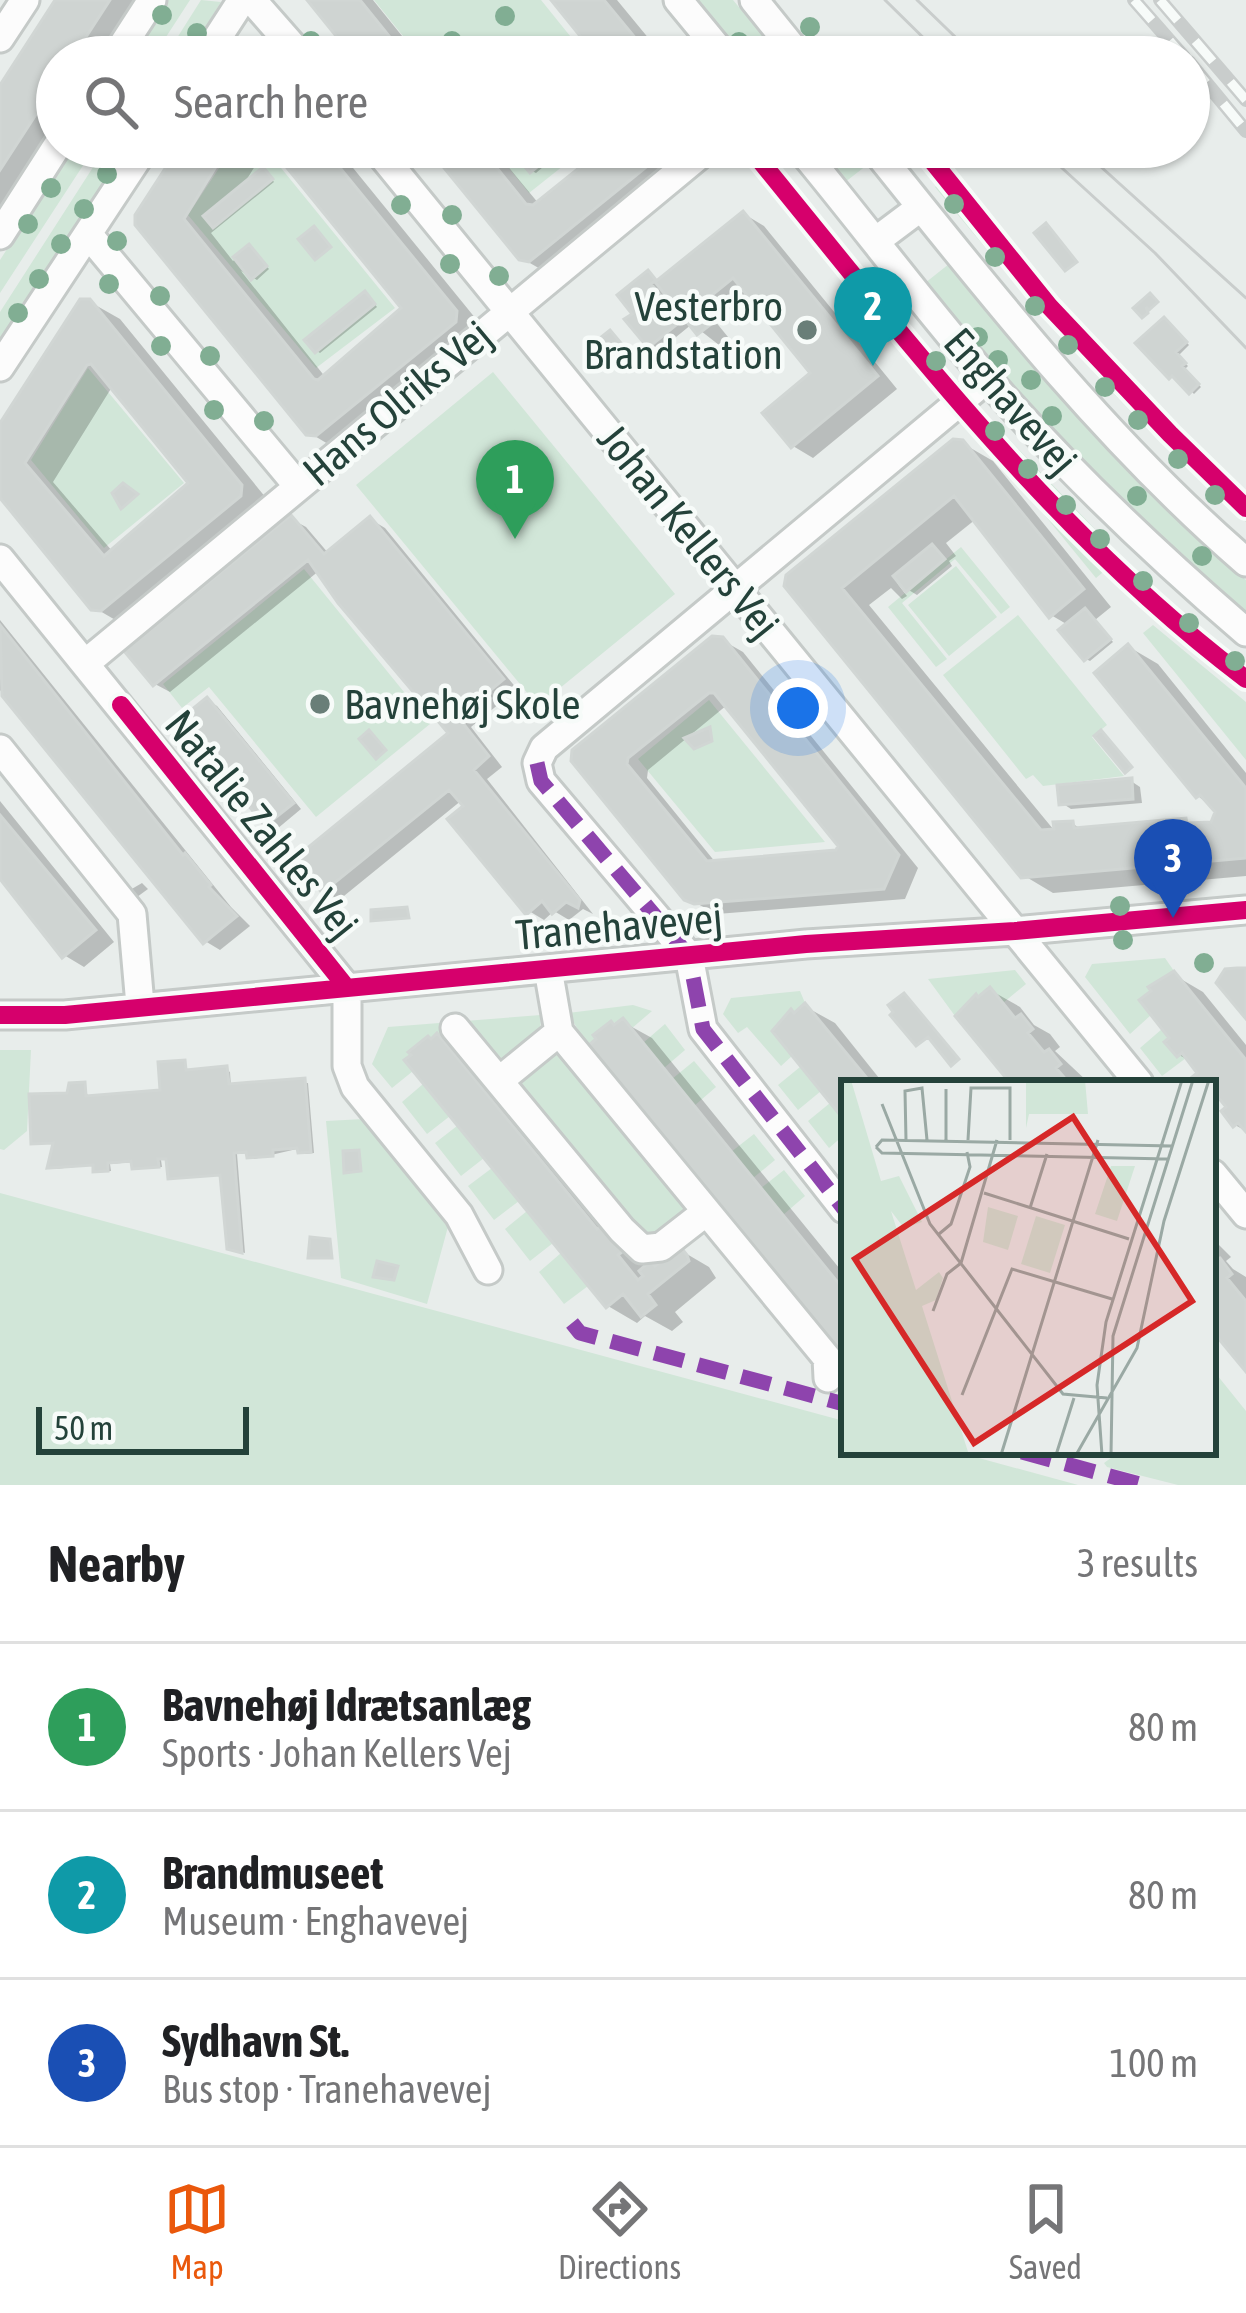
<!DOCTYPE html>
<html lang="en">
<head>
<meta charset="utf-8">
<style>
	:root { --surface:#fff; --page:#f2f2f2; --text:#202124; --muted:#757577; --line:#e0e0e0; --accent:#ea580c }
	body { margin:0; font-family:"Asap Condensed",sans-serif; background:var(--page); color:var(--text) }
	.scale { position:absolute; left:36px; bottom:30px; width:213px; box-sizing:border-box; padding-left:12px; border:6px solid #24423a; border-top:0; font-size:33px; line-height:42px; white-space:nowrap; color:#24423a; -webkit-text-stroke:9px #f7fbf9; paint-order:stroke }
	.you { position:absolute; left:798px; top:708px; width:42px; height:42px; margin:-30px; border:9px solid #fff; border-radius:50%; background:#1a73e8; box-shadow:0 0 0 18px #1a73e833 }
	.badge { display:grid; place-items:center; width:78px; height:78px; border-radius:50%; background:var(--accent); color:#fff; font-size:39px; font-weight:700 }
	.pin { position:absolute; translate:-50% -99px; filter:drop-shadow(0 3px 6px #0008) }
	.pin::after { content:''; position:absolute; top:63px; width:42px; height:36px; background:inherit; clip-path:polygon(0 0,100% 0,50% 100%) }
	.list { margin:0; padding:0; list-style:none }
	h2 { display:flex; justify-content:space-between; align-items:center; height:156px; margin:0; padding:0 48px; font-size:51px }
	h2 small { font-size:39px; font-weight:400; color:var(--muted) }
	.list li { display:grid; grid-template-columns:78px 1fr auto; gap:36px; align-items:center; box-sizing:border-box; height:168px; padding:0 48px; border-top:3px solid var(--line) }
	.list b { display:block; font-size:45px; white-space:nowrap }
	.list p { margin:0; font-size:39px; white-space:nowrap; color:var(--muted) }
	.list em { font-size:39px; font-style:normal; color:var(--muted) }
	.icon { flex:none; width:66px; height:66px; fill:none; stroke:currentColor; stroke-width:2; stroke-linecap:round; stroke-linejoin:round }
	.map { position:relative; flex:none; width:1246px; height:1485px; overflow:hidden }
	.search { position:absolute; background:var(--surface); box-shadow:0 3px 9px #0004; left:36px; right:36px; top:36px; height:132px; display:flex; align-items:center; gap:30px; box-sizing:border-box; padding:0 42px; border-radius:66px; color:var(--muted); font-size:45px }
	.sheet { height:660px; background:var(--surface) }
	nav { display:flex; justify-content:space-around; align-items:center; box-sizing:border-box; height:168px; border-top:3px solid var(--line); background:var(--surface); font-size:33px; color:var(--muted) }
	nav a { display:grid; justify-items:center; gap:6px }
	nav .on { color:var(--accent) }
	.map>svg:first-child { display:block }
	.green { fill:#d1e6d8 }
	.shadow { fill:#0003; fill-rule:evenodd }
	.building { fill:#cfd4d2; stroke:#d1d6d4; stroke-width:3; fill-rule:evenodd }
	.lines { fill:none; stroke-linecap:round; stroke-linejoin:round }
	.minor-casing { stroke:#c5cac8; stroke-width:33 }
	.minor { stroke:#fcfcfc; stroke-width:27 }
	.tram { stroke:#c9cdcc; stroke-width:3 }
	.rail-casing { stroke:#c9cdcc; stroke-width:14 }
	.rail { stroke:#f7fbf9; stroke-width:9; stroke-dasharray:27; stroke-linecap:butt }
	.quiet { stroke:#8e44ad; stroke-width:15; stroke-dasharray:30 15; stroke-linecap:butt }
	.cycleway-casing { stroke:#f7fbf9; stroke-width:26 }
	.cycleway { stroke:#d6006c; stroke-width:18 }
	.tree { fill:#81ae93 }
	.poi-dot { fill:#697e78; stroke:#f7fbf9; stroke-width:4.5 }
	.labels { text-anchor:middle; dominant-baseline:central; stroke-width:9; stroke-linejoin:round; paint-order:stroke }
	.poi-label { font-size:42px; fill:#24423a; stroke:#f7fbf9; text-anchor:end }
	.street-label { font-size:42px; fill:#24423a; stroke:#f7fbf9 }
	.inset-road { fill:none; stroke:#9aa9a4; stroke-width:3 }
	.view { fill:#d62828; fill-opacity:0.15; stroke:#d62828; stroke-width:6 }
	.inset-edge { fill:none; stroke:#24423a; stroke-width:6 }
</style>
</head>
<body>
<div class="map">
<svg width="1246" height="1485" viewBox="0 0 1246 1485">
	<rect width="100%" height="100%" fill="#e8edeb"/>
	<path class="green" d="M168,0H190L153,57H132Z
		M201,0L221,2L187,57H165Z
		M374,0H541L587,57H420Z
		M695,0H733L780,57H741Z
		M73,147H95L0,293V260Z
		M106,147H128L0,345V312Z
		M233,147H264L395,308L316,368L188,215Z
		M492,147H587L529,193Z
		M815,147H853L867,165L844,183Z
		M940,183C1036,301 1131,416 1246,516V522C1130,421 1033,306 935,187Z
		M949,264C1042,377 1137,483 1246,580V616C1129,513 1025,403 925,283Z
		M88,368L184,483L104,548L31,460Z
		M493,372L675,594L538,706L356,485Z
		M975,414L987,416L1113,548L1109,552L1042,488Z
		M1036,499L1108,568L1096,578L1033,501Z
		M961,547L1010,607L1001,614L955,559L902,603L947,659L936,667L888,607Z
		M956,566L997,617L949,656L908,605Z
		M304,569L430,724L316,817L209,687L182,708L163,684Z
		M1018,615L1107,725L1092,737L1124,776L1043,786L1033,775L1026,779L943,675Z
		M1153,625L1246,702V760L1143,633Z
		M709,700L825,842L715,852L638,759Z
		M1165,958L1174,971L1148,987L1151,991L1139,1001L1151,1015L1130,1034L1085,977L1092,964Z
		M1015,970L1026,984L1003,1003L990,987L978,997L975,994L955,1016L928,979Z
		M800,991L805,1003L794,1013L790,1010L772,1031L792,1056L781,1066L747,1027L738,1033L723,1014L731,998Z
		M633,1005L652,1011L631,1029L610,1021L594,1035L596,1039L588,1046L568,1013Z
		M541,1015L540,1035L506,1064L494,1062L460,1022L441,1038L437,1034L431,1039L428,1036L409,1051L411,1055L405,1061L413,1071L392,1088L372,1064L388,1027Z
		M665,1024L685,1050L664,1068L643,1043Z
		M1162,1029L1169,1038L1165,1042L1176,1057L1182,1053L1186,1058L1162,1076L1140,1048Z
		M552,1047L563,1055L682,1202L685,1212L648,1239L521,1102L516,1077Z
		M0,1050H31L27,1131L4,1150L0,1149Z
		M694,1061L716,1087L694,1106L672,1079Z
		M800,1067L821,1091L798,1110L778,1085Z
		M423,1084L450,1116L427,1134L402,1102Z
		M830,1103L844,1120V1135L829,1148L808,1121Z
		M364,1119L449,1223L427,1304L341,1278L326,1121Z
		M457,1126L484,1158L461,1176L435,1143Z
		M754,1134L775,1160L753,1178L731,1152Z
		M492,1168L519,1201L494,1220L468,1186Z
		M784,1170L805,1196L783,1215L761,1188Z
		M0,1193L844,1421V1452H957L1078,1485H0Z
		M527,1211L553,1243L530,1261L505,1229Z
		M561,1253L588,1286L564,1304L539,1272Z
		M1213,1370L1246,1411V1485H1178L1107,1467L1104,1463L1119,1452H1213Z"/>
	<path class="shadow" d="M59,0H150L113,57H57V143L0,231V90Z
		M311,0H373L419,57H357Z
		M555,0H617L664,57H601Z
		M183,147H267L242,187L267,173L274,182L211,233L233,261L250,248L269,269L257,280L241,271L326,378L405,313L273,147H336L485,330L338,450L308,432L138,224Z
		M431,147H492L539,204L610,147H720L551,275L521,258Z
		M534,147L550,161L536,173L532,171Z
		M744,214L764,226L897,389L813,458L793,446L814,374L748,293L715,321L728,337L719,345L692,324L659,351L650,346L636,314L649,274L660,282Z
		M369,297L377,307L320,353L317,351Z
		M90,302L120,319L271,504L124,625L93,607L0,493V428ZM112,387L192,488L113,552L53,482Z
		M1168,323L1189,345L1178,356L1188,366L1184,370L1201,387L1194,394L1176,376L1170,377Z
		M962,443L993,461L1111,607L1095,620L1113,642L1090,661L1086,659L1062,630L1068,625L1051,615L976,519L946,543L956,556L949,561L952,566L917,595L897,583L907,596L902,599L891,588L869,605L1058,835L1073,824L1083,830L1185,821L1194,826L1213,824L1218,812L1198,796L1129,647L1158,664L1246,773V876L1053,893L1023,875L788,585Z
		M291,519L306,527L329,554L370,519L385,528L517,689L471,727L502,767L487,779L593,914L583,909L569,920L554,911L544,920L529,911L462,800L339,900L324,891L452,733L320,570L170,692L155,684Z
		M0,620L231,907L250,926L220,950L205,941L0,690Z
		M722,640L743,652L918,868L905,899L717,914L686,898L574,760ZM727,705L842,846L838,853L716,863L647,778L648,770Z
		M207,700L217,706L301,809L277,829L267,824Z
		M1131,781L1140,787L1142,803L1071,809L1062,803Z
		M0,801L114,942L84,967L64,955L0,873Z
		M142,883L148,889L137,897L130,890Z
		M1174,975L1203,992L1246,1045V1131L1235,1125L1230,1108L1213,1093V1083H1201V1073L1194,1063L1179,1055L1174,1038Z
		M990,990L1020,1007L1034,1025L1050,1034L1060,1047L1055,1051L1088,1082L1014,1083Z
		M806,1007L835,1023L883,1083H844V1115L796,1015Z
		M623,1022L652,1038L844,1274V1352L616,1027Z
		M438,1037L467,1054L652,1266L657,1269L680,1250L709,1267L716,1278L675,1312L683,1322L672,1331L645,1316L637,1323L608,1306L432,1041Z
		M184,1063L189,1073L226,1070L230,1072L231,1087L308,1083L314,1153L305,1154L301,1148L254,1159L250,1153L237,1154L245,1253L234,1250L224,1175L174,1179L171,1177L169,1159L161,1160L162,1167L139,1169L134,1162L110,1164L111,1171L99,1172L96,1165L54,1169L50,1167L56,1144L34,1142L69,1096L84,1085L89,1099L164,1093Z
		M1213,1239L1231,1257L1226,1261L1233,1269L1246,1277V1368L1213,1327Z"/>
	<path class="building" d="M55,0H110L73,57H57V82L0,170V85Z
		M307,0H360L406,57H353Z
		M551,0H604L651,57H597Z
		M179,147H228L184,219L314,379L318,380L401,308L270,147H323L457,311L456,322L316,436L306,435L135,225V215Z
		M427,147H480L526,204L533,205L605,147H671L529,262L519,260Z
		M529,147H539L548,158L530,173L516,157Z
		M263,167L273,179L213,228L203,216Z
		M743,211L878,376L791,448L762,413L810,373L733,278L696,308L710,325L697,335L655,282Z
		M1046,223L1077,262L1065,271L1034,233Z
		M314,226L331,247L315,260L298,239Z
		M249,244L267,266L251,280L233,257Z
		M648,270L656,280L651,284L681,321L648,348L624,319L632,314L617,295Z
		M365,291L375,304L315,353L304,340Z
		M1150,293L1158,302L1149,310L1146,307L1148,313L1142,318L1133,308Z
		M80,299H90L242,485L241,496L101,611L91,610L0,498V423ZM91,364L188,483L104,556L25,463L87,365Z
		M1164,317L1187,342L1176,352L1186,363L1182,366L1199,384L1189,394L1172,376L1169,379L1135,343Z
		M610,330L626,349L611,362L595,342Z
		M953,439L963,440L1084,589L1049,618L954,496L842,588L1041,830L1054,829L1053,822L1073,821L1074,828L1186,818L1187,823L1211,822L1215,812L1200,795L1196,798L1094,673L1128,644L1246,788V858L1021,878L784,586L786,575Z
		M123,483L138,494L121,509L112,493Z
		M291,515L324,554L370,516L504,679L458,717L489,756L474,770L580,900L578,908L566,902L552,914L542,901L526,915L447,819L463,806L449,790L322,893L294,859L448,733L338,603L308,560L153,686L124,651Z
		M932,544L945,559L906,592L893,576Z
		M1085,608L1111,639L1084,661L1058,630Z
		M0,625L183,855L185,853L211,885L209,887L237,916L203,944L2,696Z
		M712,636L723,637L899,855L884,889L694,904L684,900L571,761L572,750ZM709,693H714L838,846L836,850L707,861L627,764L628,758Z
		M207,697L294,803L265,826L179,720Z
		M710,727L712,741L694,749L684,738Z
		M369,730L386,750L376,759L359,739Z
		M1101,730L1132,767L1125,773L1094,736Z
		M1132,778L1133,799L1059,805L1057,785Z
		M0,815L96,930L62,958L0,879Z
		M407,907L409,918L371,921V910Z
		M1237,968H1246V1019L1216,983L1225,969Z
		M1174,971L1246,1060V1132L1238,1123L1233,1127L1221,1111L1226,1107L1213,1091V1083H1198L1192,1077L1197,1073L1182,1053L1177,1057L1164,1042L1169,1038L1139,1000L1151,991L1148,987Z
		M990,987L1015,1018L1021,1014L1033,1029L1028,1033L1044,1052L1049,1049L1061,1064L1056,1068L1069,1083H1010L955,1016L976,994L978,997Z
		M904,993L959,1059L951,1066L928,1037L916,1046L890,1015L893,1012L888,1005Z
		M805,1003L871,1083H844V1120L772,1031L791,1009L794,1013Z
		M623,1018L844,1290V1360L588,1046L596,1039L593,1035L611,1021L614,1025Z
		M437,1033L597,1229L605,1223L626,1249L618,1255L638,1280L643,1276L639,1271L650,1261L655,1266L680,1246L687,1255L689,1261L648,1294L656,1305L641,1317L623,1294L606,1308L404,1060L411,1055L408,1052L428,1036L431,1039Z
		M185,1060L186,1070L227,1066L229,1084L305,1078L311,1152L298,1153L297,1148L273,1150V1156L247,1158L246,1152L234,1153L242,1253L227,1249L220,1175L168,1179L166,1159H158L159,1167L132,1169L131,1161L108,1163V1171L93,1172V1165L47,1168L53,1143L31,1144L29,1094L67,1093L69,1083L85,1082L86,1096L160,1090L158,1062Z
		M359,1150L361,1171L344,1173L343,1151Z
		M310,1237L330,1239L332,1258H308Z
		M1220,1258L1232,1274L1227,1278L1246,1301V1372L1213,1332V1260Z
		M377,1261L398,1266L394,1280L373,1277Z"/>
	<g class="lines">
		<g class="minor-casing">
			<path id="minor" d="M252,0L302,57
				M678,0L725,57
				M754,0L800,57
				M0,38L25,0
				M115,57L152,0
				M205,57L242,0
				M375,147L1139,1083
				M799,147C864,225 924,307 990,382C1070,473 1155,554 1246,632
				M873,147C989,292 1105,440 1246,562
				M88,234L298,486
				M0,235L57,146
				M877,240L921,207
				M0,367L145,147
				M0,559L347,988V1066L355,1087L459,1215L488,1270
				M87,662L709,147
				M0,749L132,914L140,1005
				M548,969L559,1032L827,1358L828,1378
				M0,1015H65L806,944L1015,931L1246,910
				M455,1028L622,1230L642,1249L661,1247L706,1212
				M499,1081L559,1032
				M1213,1174L1246,1214
				M844,1209L703,1029L689,956L541,781L537,763L544,748L987,379"/>
		</g>
		<use href="#minor" class="minor"/>
		<path class="tram" d="M885,0L943,57
			M917,0L976,57
			M1039,147L1155,253L1246,348
			M1079,147L1246,298"/>
		<g class="rail-casing">
			<path id="rail" d="M1134,0L1184,57
				M1160,0L1246,100
				M1189,62L1246,131"/>
		</g>
		<use href="#rail" class="rail"/>
		<path class="quiet" d="M537,763L541,781L689,956L703,1029L844,1209
			M572,1323L580,1333L844,1404
			M1022,1452L1143,1485"/>
		<g class="cycleway-casing">
			<path id="cycleway" d="M749,147C902,334 1051,532 1246,679
				M921,147L1049,306L1170,434L1246,508
				M121,705L347,988
				M0,1015H65L806,944L1015,931L1246,910"/>
		</g>
		<use href="#cycleway" class="cycleway"/>
	</g>
	<g class="tree">
		<circle cx="162" cy="15" r="10"/>
		<circle cx="505" cy="16" r="10"/>
		<circle cx="810" cy="27" r="10"/>
		<circle cx="197" cy="33" r="10"/>
		<circle cx="311" cy="41" r="10"/>
		<circle cx="452" cy="41" r="10"/>
		<circle cx="739" cy="42" r="10"/>
		<circle cx="527" cy="46" r="10"/>
		<circle cx="680" cy="46" r="10"/>
		<circle cx="405" cy="158" r="10"/>
		<circle cx="107" cy="174" r="10"/>
		<circle cx="51" cy="188" r="10"/>
		<circle cx="954" cy="204" r="10"/>
		<circle cx="401" cy="205" r="10"/>
		<circle cx="84" cy="209" r="10"/>
		<circle cx="452" cy="215" r="10"/>
		<circle cx="28" cy="224" r="10"/>
		<circle cx="117" cy="241" r="10"/>
		<circle cx="61" cy="244" r="10"/>
		<circle cx="995" cy="257" r="10"/>
		<circle cx="450" cy="264" r="10"/>
		<circle cx="499" cy="276" r="10"/>
		<circle cx="39" cy="279" r="10"/>
		<circle cx="109" cy="284" r="10"/>
		<circle cx="160" cy="296" r="10"/>
		<circle cx="1035" cy="306" r="10"/>
		<circle cx="18" cy="313" r="10"/>
		<circle cx="978" cy="337" r="10"/>
		<circle cx="1068" cy="345" r="10"/>
		<circle cx="161" cy="346" r="10"/>
		<circle cx="210" cy="356" r="10"/>
		<circle cx="998" cy="360" r="10"/>
		<circle cx="936" cy="361" r="10"/>
		<circle cx="1031" cy="380" r="10"/>
		<circle cx="1105" cy="387" r="10"/>
		<circle cx="214" cy="410" r="10"/>
		<circle cx="1052" cy="416" r="10"/>
		<circle cx="1138" cy="420" r="10"/>
		<circle cx="264" cy="421" r="10"/>
		<circle cx="995" cy="431" r="10"/>
		<circle cx="1178" cy="459" r="10"/>
		<circle cx="1028" cy="469" r="10"/>
		<circle cx="1215" cy="495" r="10"/>
		<circle cx="1137" cy="496" r="10"/>
		<circle cx="1066" cy="505" r="10"/>
		<circle cx="1100" cy="539" r="10"/>
		<circle cx="1202" cy="556" r="10"/>
		<circle cx="1143" cy="581" r="10"/>
		<circle cx="1189" cy="623" r="10"/>
		<circle cx="1235" cy="661" r="10"/>
		<circle cx="1120" cy="906" r="10"/>
		<circle cx="1123" cy="940" r="10"/>
		<circle cx="1204" cy="963" r="10"/>
	</g>
	<g class="poi-dot">
		<circle cx="807" cy="330" r="12"/>
		<circle cx="320" cy="704" r="12"/>
	</g>
	<g class="labels">
		<g class="poi-label">
			<text x="783" y="306">Vesterbro<tspan x="783" dy="48">Brandstation</tspan></text>
			<text x="344" y="704" text-anchor="start">Bavnehøj Skole</text>
		</g>
		<g class="street-label">
			<text transform="translate(1011 401) rotate(49)">Enghavevej</text>
			<text transform="translate(397 403) rotate(-40)">Hans Olriks Vej</text>
			<text transform="translate(689 531) rotate(51)">Johan Kellers Vej</text>
			<text transform="translate(262 824) rotate(51)">Natalie Zahles Vej</text>
			<text transform="translate(619 926) rotate(-5)">Tranehavevej</text>
		</g>
	</g>
	<g transform="translate(841 1080)">
		<rect width="375" height="375" fill="#e8edeb"/>
		<path d="M0,0H10L40,101L58,96L81,142L63,148L50,131L75,210L98,192L102,198L95,220L81,226L128,375H0ZM178,0H244L247,34H188L185,48V2ZM270,86H294L276,141L254,134ZM147,127L177,136L167,170L142,162ZM195,136L224,145L209,193L180,184Z" fill="#d1e6d8"/>
		<path class="inset-road" d="M41,24L89,144L222,314L266,318M65,60L64,11L81,8L86,60M105,60V9M127,60L130,8H169V60M35,67L41,60L331,66M35,67L41,73L327,79M143,113L288,159M189,128L206,74M98,154L110,144L129,87L126,72M92,231L106,194L120,183L156,60M121,315L171,189L271,219M160,375L257,60M215,375L233,318M235,375L296,268L323,141L368,0M261,375L256,305L265,242L341,0M270,375L272,256L352,0"/>
		<path class="view" d="M232,37L351,221L133,363L14,179Z"/>
		<rect width="375" height="375" class="inset-edge"/>
	</g>
</svg>
<div class="scale">50 m</div>
<div class="you"></div>
<div class="pin badge" style="left:515px;top:539px;background:#2e9e5b">1</div>
<div class="pin badge" style="left:873px;top:366px;background:#0f9aa8">2</div>
<div class="pin badge" style="left:1173px;top:918px;background:#1a4fb4">3</div>
<div class="search"><svg class="icon" aria-label="search" viewBox="0 0 24 24"><circle cx="10" cy="10" r="6"/><path d="M15 15l6 6"/></svg>Search here</div>
</div>
<section class="sheet">
<h2>Nearby<small>3 results</small></h2>
<ul class="list">
<li><span class="badge" style="background:#2e9e5b">1</span><div><b>Bavnehøj Idrætsanlæg</b><p>Sports · Johan Kellers Vej</p></div><em>80 m</em></li>
<li><span class="badge" style="background:#0f9aa8">2</span><div><b>Brandmuseet</b><p>Museum · Enghavevej</p></div><em>80 m</em></li>
<li><span class="badge" style="background:#1a4fb4">3</span><div><b>Sydhavn St.</b><p>Bus stop · Tranehavevej</p></div><em>100 m</em></li>
</ul>
</section>
<nav>
<a class="on"><svg class="icon" aria-label="map" viewBox="0 0 24 24"><path d="M3 6l6-2 6 2 6-2v14l-6 2-6-2-6 2zM9 4v14M15 6v14"/></svg>Map</a>
<a><svg class="icon" aria-label="directions" viewBox="0 0 24 24"><path d="M12 3l9 9-9 9-9-9zM9 14v-3h6M13 9l2 2-2 2"/></svg>Directions</a>
<a><svg class="icon" aria-label="saved" viewBox="0 0 24 24"><path d="M7 4h10v16l-5-4-5 4z"/></svg>Saved</a>
</nav>
</body>
</html>
